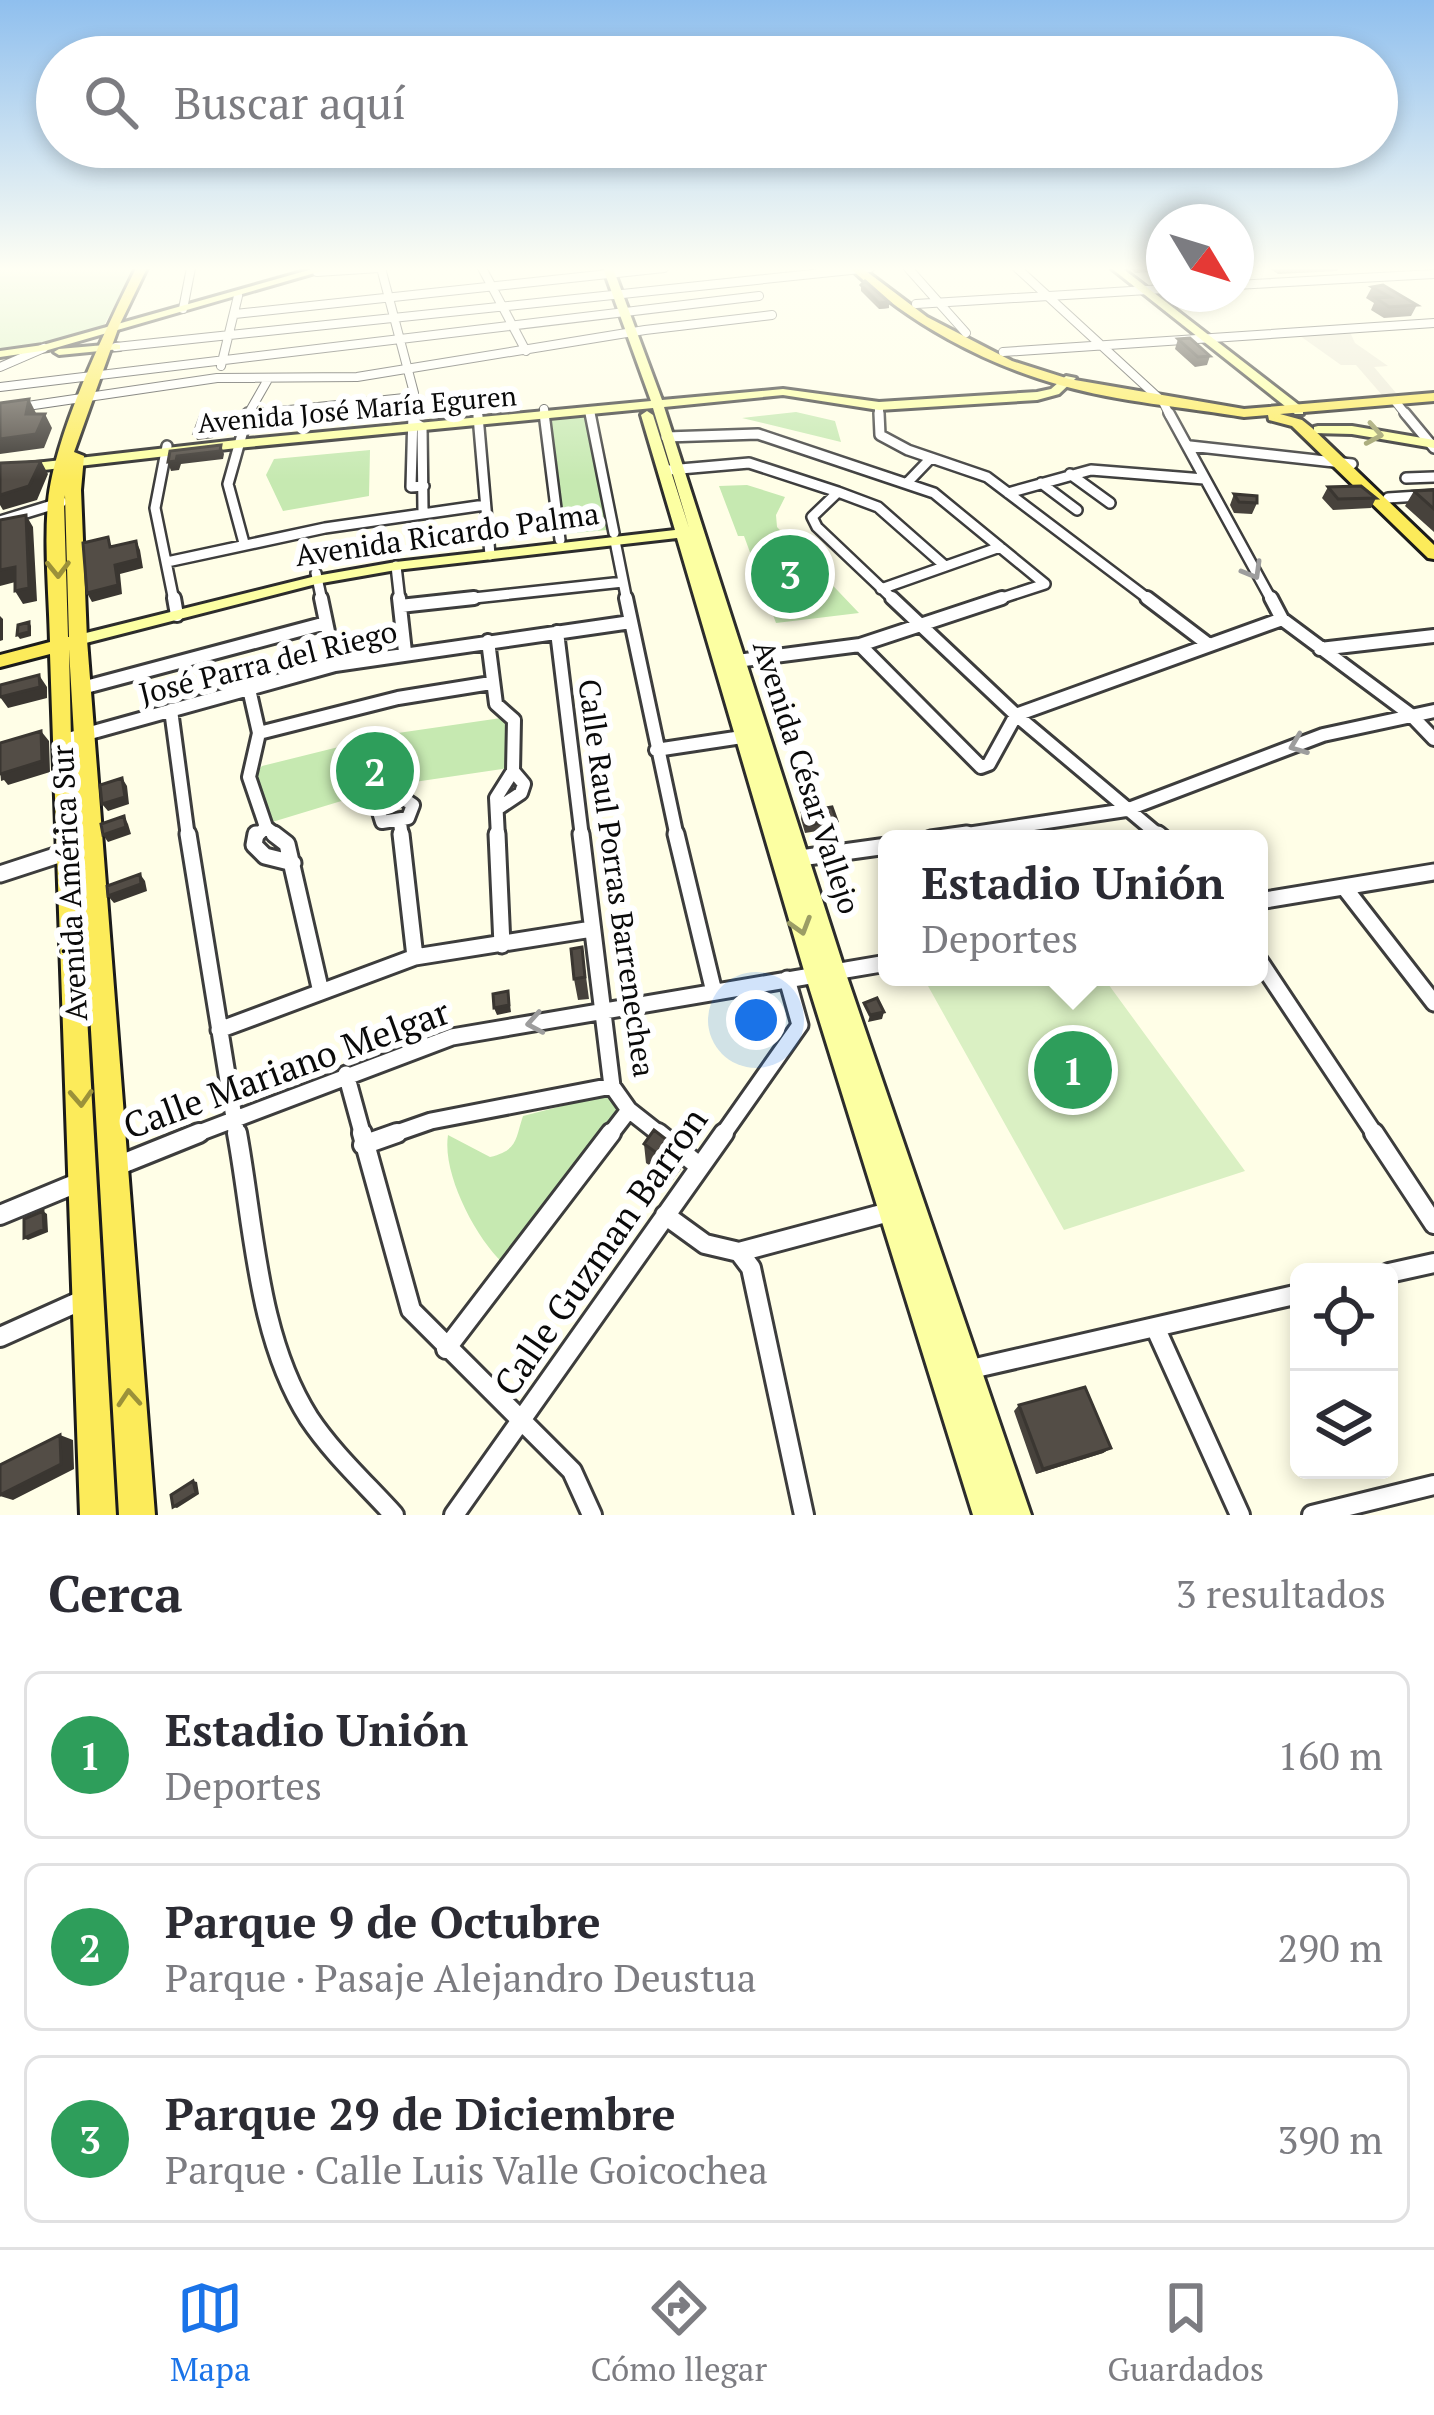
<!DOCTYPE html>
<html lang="es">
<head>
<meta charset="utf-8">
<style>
	:root { --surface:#fff; --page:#f2f2f3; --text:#2b2b33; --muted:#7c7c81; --line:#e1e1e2; --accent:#1a73e8 }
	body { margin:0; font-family:"PT Serif",serif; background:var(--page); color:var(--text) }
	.controls { position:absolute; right:36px; bottom:36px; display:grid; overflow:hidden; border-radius:18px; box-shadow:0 6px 18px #0003 }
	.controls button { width:108px; height:108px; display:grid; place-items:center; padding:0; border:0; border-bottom:3px solid var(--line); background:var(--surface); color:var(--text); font:60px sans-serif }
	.compass { position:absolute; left:1146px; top:204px; width:108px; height:108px; border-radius:50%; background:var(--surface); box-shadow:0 6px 18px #0003; rotate:128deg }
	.you { position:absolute; left:756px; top:1020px; width:42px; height:42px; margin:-30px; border:9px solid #fff; border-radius:50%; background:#1a73e8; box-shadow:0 0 0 18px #1a73e833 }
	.badge { display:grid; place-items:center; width:78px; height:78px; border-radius:50%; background:var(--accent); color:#fff; font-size:39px; font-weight:700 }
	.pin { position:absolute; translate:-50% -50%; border:6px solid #fff; box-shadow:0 3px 12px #0006 }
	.popup { position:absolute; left:878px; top:830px; width:390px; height:156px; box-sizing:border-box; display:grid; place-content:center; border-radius:18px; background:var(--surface); filter:drop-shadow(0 3px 9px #0005); font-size:39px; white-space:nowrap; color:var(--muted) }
	.popup b { font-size:45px; color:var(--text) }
	.popup::after { content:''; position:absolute; left:50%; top:100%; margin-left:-24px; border:24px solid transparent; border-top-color:var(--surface) }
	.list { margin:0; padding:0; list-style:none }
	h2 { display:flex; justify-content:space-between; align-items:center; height:156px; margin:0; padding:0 48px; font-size:51px }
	h2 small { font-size:39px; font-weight:400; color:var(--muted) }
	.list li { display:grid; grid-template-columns:78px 1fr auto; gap:36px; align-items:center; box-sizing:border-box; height:168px; margin:0 24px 24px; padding:0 24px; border:3px solid var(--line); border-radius:18px }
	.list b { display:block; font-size:45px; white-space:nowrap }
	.list p { margin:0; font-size:39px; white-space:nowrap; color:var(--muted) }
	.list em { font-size:39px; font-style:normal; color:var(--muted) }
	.icon { flex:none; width:66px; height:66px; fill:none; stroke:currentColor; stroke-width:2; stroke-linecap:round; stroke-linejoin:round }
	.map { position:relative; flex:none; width:1434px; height:1515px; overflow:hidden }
	.search { position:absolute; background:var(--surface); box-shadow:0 6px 18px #0003; left:36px; right:36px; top:36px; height:132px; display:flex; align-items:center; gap:30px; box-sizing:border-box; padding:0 42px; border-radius:66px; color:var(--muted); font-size:45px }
	.sheet { height:732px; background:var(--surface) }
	nav { display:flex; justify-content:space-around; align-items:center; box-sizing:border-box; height:168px; border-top:3px solid var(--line); background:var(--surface); font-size:33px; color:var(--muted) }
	nav a { display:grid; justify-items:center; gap:6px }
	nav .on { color:var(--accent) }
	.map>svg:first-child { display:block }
	.green { fill:#c6e9b1 }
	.pitch { fill:#daf0c3 }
	.plaza { fill:#edead8 }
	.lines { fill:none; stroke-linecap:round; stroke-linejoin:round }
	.street-far4-casing { stroke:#3d3d3d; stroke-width:10 }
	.street-far3-casing { stroke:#3d3d3d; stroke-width:14 }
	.street-far2-casing { stroke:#3d3d3d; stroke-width:18 }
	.street-far1-casing { stroke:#3d3d3d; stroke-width:21 }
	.street-casing { stroke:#3d3d3d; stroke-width:24 }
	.secondary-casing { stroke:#2c2c2c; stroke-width:6 }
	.primary-casing { stroke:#1b1b1b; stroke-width:6 }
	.street-far4 { stroke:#fff; stroke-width:8 }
	.street-far3 { stroke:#fff; stroke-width:9 }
	.street-far2 { stroke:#fff; stroke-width:12 }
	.street-far1 { stroke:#fff; stroke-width:15 }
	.street { stroke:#fff; stroke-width:18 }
	.secondary { fill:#fcffa2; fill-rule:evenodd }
	.primary { fill:#fceb5a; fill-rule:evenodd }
	.wall { fill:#47423c }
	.shaded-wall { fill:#3a3631 }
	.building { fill:#534d46; stroke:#3a3631; stroke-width:3 }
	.oneway { stroke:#9b9d65 }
	.oneway2 { stroke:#9b913a }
	.oneway3 { stroke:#9d9d9d }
	.labels { text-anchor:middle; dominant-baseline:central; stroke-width:12; stroke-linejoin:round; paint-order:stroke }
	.far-street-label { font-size:27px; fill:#0a0a0a; stroke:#fff }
	.street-label { font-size:30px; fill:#0a0a0a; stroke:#fff }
	.near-street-label { font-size:36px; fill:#0a0a0a; stroke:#fff }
</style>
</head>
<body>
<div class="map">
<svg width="1434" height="1515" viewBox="0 0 1434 1515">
	<rect width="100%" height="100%" fill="#fffee7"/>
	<path class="green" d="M796,412L835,421L841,442L742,418Z
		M588,414L607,530L565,534L551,418Z
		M370,450L369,496L283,511L266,475L274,459Z
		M747,485L785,497L776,515L777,527L859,613L776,623L744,536H738L719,486Z
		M508,717L509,768L394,785L269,823L256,773L262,766L391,734Z
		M609,1094L622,1116L503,1263C475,1237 442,1173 448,1135L490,1157C518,1150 515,1140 523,1116Z"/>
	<path class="pitch" d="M0,268H135L103,327L51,343L0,352Z
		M923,977H1103L1245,1171L1064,1230Z"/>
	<path class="plaza" d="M1349,330L1355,343L1388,366L1374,367L1396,393L1382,395L1356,365H1341L1296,333Z"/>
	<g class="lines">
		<g class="street-far4-casing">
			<path id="street-far4" d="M381,268L414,393L413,416
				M482,268L526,351
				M908,268L966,333
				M1017,268L1163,402L1170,416
				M317,272L379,268
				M1236,285L1434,274
				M916,304L1164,289
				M183,309L191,268
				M235,314L664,268
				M116,347L870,268
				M1003,352L1434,323
				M221,366L238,296
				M0,367L44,348
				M0,387L759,296
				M1395,401L1407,416
				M879,406V416
				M544,409L545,416
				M0,410L217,378L357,377L645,330L772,315
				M260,413L414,397
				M247,416L267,381"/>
		</g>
		<g class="street-far3-casing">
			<path id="street-far3" d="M413,413L411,487L424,486
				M544,413L560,540
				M590,413L614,533
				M879,413L880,435L908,450L987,477L1151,601
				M1169,413L1272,601
				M1405,413L1434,448
				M478,416L490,555
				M414,422L422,427L423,510
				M666,437L758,434L934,493L1045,584
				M167,446L155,508L174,601
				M1190,446L1352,464
				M669,470L749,463L838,492L878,507L945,566
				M1070,474L1110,503
				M1406,478L1434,477
				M907,483L931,458
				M1041,483L1077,510
				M838,492L812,517L817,527L895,601
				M1008,493L1091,470L1204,479
				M1388,498L1434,495
				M0,521L62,502
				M615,541L627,601
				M244,543L228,484L248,413
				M167,562L325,528L485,505
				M396,566L400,601
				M316,573L322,601
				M881,589L1000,547
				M446,601L623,582
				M993,601L1045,584"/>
		</g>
		<g class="street-far2-casing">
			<path id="street-far2" d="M174,598L177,615
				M321,598L335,665
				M399,598L405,652
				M626,598L677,837
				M892,598L1016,715L1161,837
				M1147,598L1209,645
				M1271,598L1282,619L1411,715L1434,739
				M400,606L474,598
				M557,632L582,837
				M488,641L496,704L514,720L513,771L524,784L521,793L497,809
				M860,645L981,767L989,764L1016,715L1282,619
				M1320,649L1434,636
				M729,662L860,645L1002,598
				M82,688L326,623
				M249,689L259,733L249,777L266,827L278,837
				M171,710L188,837
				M259,733L398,698L491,683
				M61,741L335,665L631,622
				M656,750L742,737
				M401,797L413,805L408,818L382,822L378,809Z
				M400,823L402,837
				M256,837L266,827
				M498,837L496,798L513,771
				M947,837L1126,810L1323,735L1434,711"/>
		</g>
		<g class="street-far1-casing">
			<path id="street-far1" d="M188,834L237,1136
				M256,834L254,845L265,856L293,863
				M274,834L287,844L321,992
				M401,834L415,957
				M497,834L502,945
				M581,834L612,1086L629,1110L662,1136
				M676,834L714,992
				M1158,834L1164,839
				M931,839L967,834
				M793,859L887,846
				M0,874L92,844
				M1344,887L1434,1003
				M1259,901L1434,872
				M1259,960L1376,1136
				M787,979L800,1025
				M219,1030L415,957L592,929
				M346,1074L363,1136
				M191,1136L452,1037L887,963
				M388,1136L431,1121L612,1086
				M609,1136L629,1110
				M722,1136L800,1025"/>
		</g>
		<g class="street-casing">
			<path id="street" d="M237,1133C254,1225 257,1337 309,1418C333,1454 365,1483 394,1515
				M362,1133L411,1310L572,1471L592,1515
				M658,1133L699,1166
				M1374,1133L1434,1224
				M363,1145L397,1133
				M117,1166L199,1133
				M0,1215L82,1181
				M665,1215L705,1244L739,1252L893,1211
				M739,1252L751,1268L804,1515
				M1389,1273L1434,1263
				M1155,1327L1240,1515
				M0,1337L87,1298
				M446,1349L611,1133
				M967,1370L1299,1294
				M454,1515L724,1133
				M1312,1515L1434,1485"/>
		</g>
		<g class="secondary-casing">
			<path id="secondary" d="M316,268H332L48,350L0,357V351L43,345Z
				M603,268H613L662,400L783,389L879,402L1037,392L1051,389L1066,376L1076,378L1059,394L1037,400L879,410L783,395L664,407L845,971L1031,1515H973L805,974L677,538L396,570L316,584L78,645L70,640L78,635L316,576L396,562L675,530L641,415L647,411L653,415L689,528L653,408L237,448L0,475V467L237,440L651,401Z
				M1111,268H1122L1303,408V414H1295Z
				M116,344L120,345V349L59,355L54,352L59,349Z
				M1318,426H1352L1434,440V448L1352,434L1314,433V427Z"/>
		</g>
		<g class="primary-casing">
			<path id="primary" d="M136,268H147L119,326L74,452L84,456L81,490L87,640L155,1515H119L69,649L71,741L116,1515H80L50,654L0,667V655L50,642C49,596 44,548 48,502C55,433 105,331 136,268ZM65,495L69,637H68L64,503Z
				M850,268H862L927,317L1012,361L1069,379L1244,409L1434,393V401L1280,414L1302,420L1312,428L1434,545V559L1428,558L1292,426L1269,420L1268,415L1244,417C1184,407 1119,402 1060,385C982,363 909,323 850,268Z"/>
		</g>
		<use href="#street-far4" class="street-far4"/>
		<use href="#street-far3" class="street-far3"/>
		<use href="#street-far2" class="street-far2"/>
		<use href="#street-far1" class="street-far1"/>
		<use href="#street" class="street"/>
		<use href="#secondary" class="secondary"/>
		<use href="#primary" class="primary"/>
	</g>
	<path class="wall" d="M1130,268H1162L1161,271L1135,273Z
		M1269,268H1339L1337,271L1278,274Z
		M861,285L889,308L879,309L861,291Z
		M1372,287L1417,305L1411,316L1384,318L1371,310L1374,303L1366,298Z
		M1178,339L1210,356L1207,365L1195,367L1175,349Z
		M251,412L274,420L272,427L253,429L249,419Z
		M323,415L321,424L308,425L306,418Z
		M1328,487L1376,498L1371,508L1333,510L1322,498Z
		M1434,490V532L1405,506L1414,491Z
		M1234,494L1257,503L1252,514L1234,513L1230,505Z
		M802,812L837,821L836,828L805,833L801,819Z
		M585,969L589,999L578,1000L574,979Z
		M644,1144L681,1169L672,1181L646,1163Z
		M1019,1405L1111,1448L1103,1453L1036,1474L1014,1411Z"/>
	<path class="shaded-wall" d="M889,302V308L879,309V303Z
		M29,399L36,413L26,414Z
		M45,414L52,428L44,448L0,454V439Z
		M215,415L218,422L213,438L197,440L194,433Z
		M221,445L224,454L223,459L181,464L179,470L171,471L168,462L177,456Z
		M41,461L48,474L37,500L3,510L0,505V495Z
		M26,515L33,527L37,601L23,604L15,591Z
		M136,541L140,550L143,568L120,574L122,594L92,602L87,593Z
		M15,567L23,580L0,586V570Z
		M0,616L3,619V640L0,641Z
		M29,622L31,626V636L20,639L17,635Z
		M39,675L47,687V698L8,708L0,697Z
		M41,731L49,741L50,772L8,785L4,780L1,781L0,768Z
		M122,778L127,786L129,804L108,811L102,804Z
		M124,816L128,824L131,834L108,842L103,835Z
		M140,874L145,881L147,891L114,903L108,896Z
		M508,991L511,1012L497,1015L494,1008Z
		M884,1012L882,1019L868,1022L870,1015Z
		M680,1150L681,1169L672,1181L671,1163Z
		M43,1211L47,1214L48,1232L28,1240L24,1238Z
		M60,1435L73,1440L74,1469L13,1500L0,1496Z
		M1111,1448L1103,1453L1036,1474L1043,1469Z
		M193,1481L197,1482L199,1494L177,1508L173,1507Z"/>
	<path class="building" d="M865,281L889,302L879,303L861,285Z
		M1383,285L1417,305L1389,307L1376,298L1390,297L1372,287Z
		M1190,338L1210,356L1198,357L1178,339Z
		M29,399L26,414H45L36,434L0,439V403Z
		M321,408L319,417L306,418L308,409Z
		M271,409L268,417L249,419L251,412Z
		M215,415L210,431L194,433L200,417Z
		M221,445L220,451L177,456L176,461L168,462L170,451Z
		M41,461L29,486L0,495V463Z
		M1361,486L1376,498L1338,499L1328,487Z
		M1434,490V509L1414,491Z
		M1234,494L1257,496V503L1239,502Z
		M26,515L29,588L15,591V567L0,570V520Z
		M108,537L110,547L136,541L139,559L115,565L118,585L87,593L83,543Z
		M29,622V632L17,635L18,625Z
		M39,675L40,687L0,697V685Z
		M41,731L42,761L0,774V743Z
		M122,778L125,797L102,804L100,785Z
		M832,807L837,821L806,825L802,812Z
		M124,816L126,827L103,835L101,824Z
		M140,874L141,884L108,896L107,886Z
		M582,947L585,977L574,979L571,949Z
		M508,991L509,1005L494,1008L493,994Z
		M877,998L884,1012L870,1015L864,1003Z
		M654,1130L680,1150L671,1163L644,1144Z
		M43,1211L44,1229L24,1238V1219Z
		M1085,1387L1111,1448L1043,1469L1019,1405Z
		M60,1435L61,1464L0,1495V1465Z
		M193,1481L196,1493L173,1507L171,1495Z"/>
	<defs><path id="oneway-chevron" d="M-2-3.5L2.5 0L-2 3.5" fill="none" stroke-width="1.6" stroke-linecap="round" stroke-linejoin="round" transform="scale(3)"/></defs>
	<g class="oneway">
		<use href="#oneway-chevron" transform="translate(1374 434) rotate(10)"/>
		<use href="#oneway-chevron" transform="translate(801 926) rotate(73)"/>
	</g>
	<g class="oneway2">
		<use href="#oneway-chevron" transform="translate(58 569) rotate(89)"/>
		<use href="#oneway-chevron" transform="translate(81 1098) rotate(87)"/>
		<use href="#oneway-chevron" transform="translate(129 1398) rotate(-94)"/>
	</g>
	<g class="oneway3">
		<use href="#oneway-chevron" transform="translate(1253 571) rotate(60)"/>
		<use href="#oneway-chevron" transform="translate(1298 745) rotate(159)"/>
		<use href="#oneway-chevron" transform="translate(535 1023) rotate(170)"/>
	</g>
	<linearGradient id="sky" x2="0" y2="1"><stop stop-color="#8fbfee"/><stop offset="0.56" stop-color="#fffff4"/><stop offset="1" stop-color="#fffff4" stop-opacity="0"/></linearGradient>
	<rect width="1434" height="480" fill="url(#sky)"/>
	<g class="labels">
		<g class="far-street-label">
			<text transform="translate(357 409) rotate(-5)">Avenida José María Eguren</text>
		</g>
		<g class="street-label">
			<text transform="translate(447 534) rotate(-8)">Avenida Ricardo Palma</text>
			<text transform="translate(268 662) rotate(-14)">José Parra del Riego</text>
			<text transform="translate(807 777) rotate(72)">Avenida César Vallejo</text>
			<text transform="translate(617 878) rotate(82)">Calle Raul Porras Barrenechea</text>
			<text transform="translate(69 883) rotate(-93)">Avenida América Sur</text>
		</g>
		<g class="near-street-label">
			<text transform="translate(286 1068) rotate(-20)">Calle Mariano Melgar</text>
			<text transform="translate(600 1251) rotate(-55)">Calle Guzman Barron</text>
		</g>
	</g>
</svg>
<div class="controls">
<button><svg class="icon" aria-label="locate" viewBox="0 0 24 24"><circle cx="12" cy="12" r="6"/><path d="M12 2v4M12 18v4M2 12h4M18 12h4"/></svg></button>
<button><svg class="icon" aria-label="layers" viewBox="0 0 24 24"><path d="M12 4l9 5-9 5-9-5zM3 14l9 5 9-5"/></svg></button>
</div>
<svg class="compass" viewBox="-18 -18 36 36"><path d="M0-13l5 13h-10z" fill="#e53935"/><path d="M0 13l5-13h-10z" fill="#7c7c81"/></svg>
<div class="you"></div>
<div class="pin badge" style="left:1073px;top:1070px;background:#2e9e5b">1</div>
<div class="popup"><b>Estadio Unión</b>Deportes</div>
<div class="pin badge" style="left:375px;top:771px;background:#2e9e5b">2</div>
<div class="pin badge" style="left:790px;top:574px;background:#2e9e5b">3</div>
<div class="search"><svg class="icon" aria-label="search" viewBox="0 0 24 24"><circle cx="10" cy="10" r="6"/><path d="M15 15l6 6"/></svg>Buscar aquí</div>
</div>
<section class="sheet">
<h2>Cerca<small>3 resultados</small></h2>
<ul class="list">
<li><span class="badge" style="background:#2e9e5b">1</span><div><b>Estadio Unión</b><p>Deportes</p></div><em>160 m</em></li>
<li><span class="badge" style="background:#2e9e5b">2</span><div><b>Parque 9 de Octubre</b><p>Parque · Pasaje Alejandro Deustua</p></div><em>290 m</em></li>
<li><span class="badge" style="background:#2e9e5b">3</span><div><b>Parque 29 de Diciembre</b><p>Parque · Calle Luis Valle Goicochea</p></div><em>390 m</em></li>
</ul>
</section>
<nav>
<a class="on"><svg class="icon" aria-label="map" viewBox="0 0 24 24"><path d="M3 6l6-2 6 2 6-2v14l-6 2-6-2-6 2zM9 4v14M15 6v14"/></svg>Mapa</a>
<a><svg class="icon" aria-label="directions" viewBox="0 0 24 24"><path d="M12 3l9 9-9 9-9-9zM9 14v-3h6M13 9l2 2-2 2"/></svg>Cómo llegar</a>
<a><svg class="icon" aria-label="saved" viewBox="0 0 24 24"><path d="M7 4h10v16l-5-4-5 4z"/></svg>Guardados</a>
</nav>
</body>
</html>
